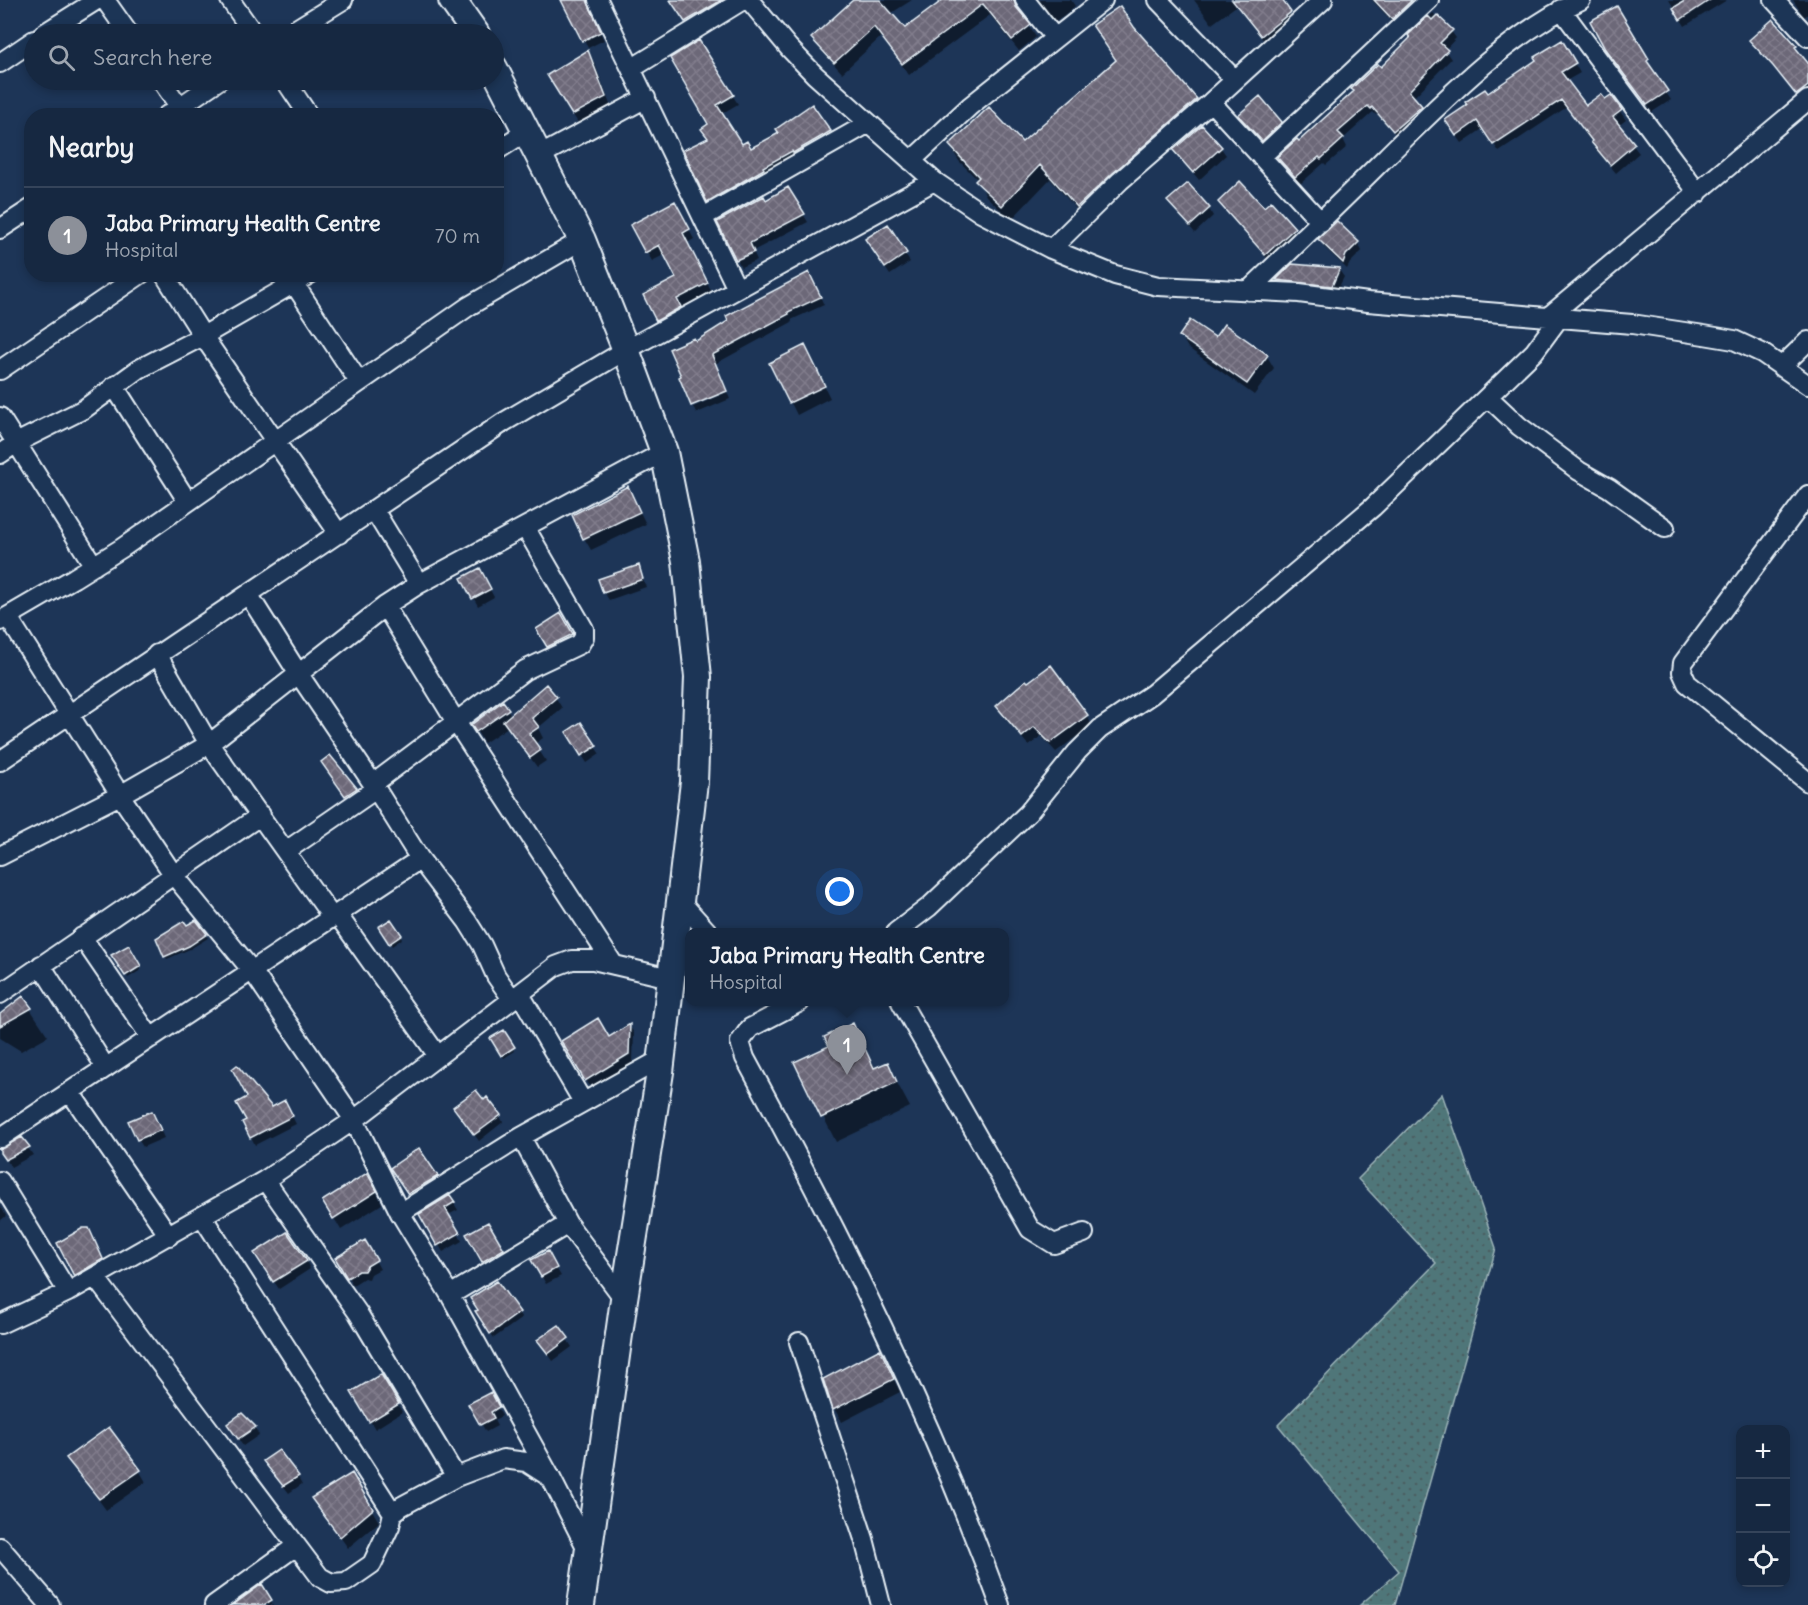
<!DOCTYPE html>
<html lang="en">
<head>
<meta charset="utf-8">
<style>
	:root { --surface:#162841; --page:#1f3048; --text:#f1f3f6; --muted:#9ea6b1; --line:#35445a; --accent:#8c9099 }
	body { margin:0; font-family:Delius,sans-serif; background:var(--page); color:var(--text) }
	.controls { position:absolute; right:18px; bottom:18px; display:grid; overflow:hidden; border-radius:12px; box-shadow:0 3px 9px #0003 }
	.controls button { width:54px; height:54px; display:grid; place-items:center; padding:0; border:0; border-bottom:2px solid var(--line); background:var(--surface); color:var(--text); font:30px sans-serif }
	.you { position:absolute; left:840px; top:892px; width:21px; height:21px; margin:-15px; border:4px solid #fff; border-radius:50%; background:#1a73e8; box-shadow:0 0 0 9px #1a73e833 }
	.badge { display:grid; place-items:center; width:39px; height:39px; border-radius:50%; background:var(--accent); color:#fff; font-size:20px; font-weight:700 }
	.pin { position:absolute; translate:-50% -50px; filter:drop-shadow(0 2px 3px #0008) }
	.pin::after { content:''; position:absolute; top:32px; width:21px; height:18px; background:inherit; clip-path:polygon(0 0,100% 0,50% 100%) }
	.popup { position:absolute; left:685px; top:928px; width:324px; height:78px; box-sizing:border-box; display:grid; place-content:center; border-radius:12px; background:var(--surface); filter:drop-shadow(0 2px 4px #0005); font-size:20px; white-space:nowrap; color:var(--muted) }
	.popup b { font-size:22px; color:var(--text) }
	.popup::after { content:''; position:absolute; left:50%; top:100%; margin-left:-12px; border:12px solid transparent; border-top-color:var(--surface) }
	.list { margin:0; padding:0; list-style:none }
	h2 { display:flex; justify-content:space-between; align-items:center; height:78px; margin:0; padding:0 24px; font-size:26px }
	h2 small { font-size:20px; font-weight:400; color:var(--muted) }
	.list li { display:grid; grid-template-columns:39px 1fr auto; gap:18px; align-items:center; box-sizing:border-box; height:96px; padding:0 24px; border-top:2px solid var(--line) }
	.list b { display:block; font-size:22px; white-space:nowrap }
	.list p { margin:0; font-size:20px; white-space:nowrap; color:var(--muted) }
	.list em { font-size:20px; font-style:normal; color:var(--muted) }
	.icon { flex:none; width:33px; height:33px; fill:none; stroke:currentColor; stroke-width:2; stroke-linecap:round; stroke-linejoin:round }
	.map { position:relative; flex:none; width:1808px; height:1605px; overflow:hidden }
	.search { position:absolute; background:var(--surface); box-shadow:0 3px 9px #0003; left:24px; top:24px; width:480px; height:66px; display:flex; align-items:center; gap:15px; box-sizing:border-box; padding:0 21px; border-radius:33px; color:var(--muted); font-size:22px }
	.panel { position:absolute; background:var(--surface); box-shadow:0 3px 9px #0003; left:24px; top:108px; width:480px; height:174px; border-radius:24px }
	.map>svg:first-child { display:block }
	.grass { fill:url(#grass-dots); stroke:#9cb4b8; stroke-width:1.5 }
	.shadow { fill:#0007 }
	.building { fill:url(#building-cross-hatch); stroke:#e8f1f8; stroke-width:1.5 }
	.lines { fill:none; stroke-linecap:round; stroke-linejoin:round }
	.street-casing { stroke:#e8f1f8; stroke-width:22 }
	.secondary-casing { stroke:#e8f1f8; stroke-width:30 }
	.street { stroke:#1d3557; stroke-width:18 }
	.secondary { stroke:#1d3557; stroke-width:26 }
</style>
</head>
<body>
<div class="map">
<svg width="1808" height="1605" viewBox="0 0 1808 1605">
	<defs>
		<pattern id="grass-dots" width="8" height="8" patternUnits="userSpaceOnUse" patternTransform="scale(1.5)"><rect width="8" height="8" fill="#507679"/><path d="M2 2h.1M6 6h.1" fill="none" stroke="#4b5f62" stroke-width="1.8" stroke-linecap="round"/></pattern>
		<pattern id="building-cross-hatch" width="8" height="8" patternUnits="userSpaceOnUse" patternTransform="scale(1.5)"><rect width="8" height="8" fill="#6c6778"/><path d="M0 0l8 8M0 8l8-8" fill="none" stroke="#817d8c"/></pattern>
	</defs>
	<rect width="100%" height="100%" fill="#1d3557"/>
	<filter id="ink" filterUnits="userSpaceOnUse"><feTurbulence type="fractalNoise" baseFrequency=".0167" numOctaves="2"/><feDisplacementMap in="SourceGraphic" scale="12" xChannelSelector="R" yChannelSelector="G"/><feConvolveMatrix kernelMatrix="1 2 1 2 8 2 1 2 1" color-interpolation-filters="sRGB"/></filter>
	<g filter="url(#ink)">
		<path class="grass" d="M1442,1094L1496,1248L1395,1605H1360L1399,1571L1278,1425L1436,1263L1358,1179Z"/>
		<path class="shadow" d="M563,0H591V14L604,40L588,48Z
			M670,0H715L721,10L691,29Z
			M855,0H912L890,14L905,30L946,0H1029L1024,3L1020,13L1036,37L1019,51L990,15L909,75L881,37L842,73L820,49L813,38Z
			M1031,0H1071L1075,6L1056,22L1038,1Z
			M1194,0H1280L1297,25L1269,47L1236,6L1212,24Z
			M1372,0H1435L1399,29Z
			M1669,0H1727L1685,26Z
			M1793,0H1808V14L1804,17Z
			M1616,8L1652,68L1651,69L1671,100L1652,112L1611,57Z
			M1433,13L1451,31L1456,38L1445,50L1451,59L1413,98L1425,114L1398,137L1377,114L1376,115L1373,112L1343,139L1347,147L1326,165L1324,163L1300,184L1279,158L1299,144L1381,70L1411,39L1409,36Z
			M1133,28L1196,100L1204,115L1087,221L1050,179L1011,220L986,196L978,180L959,161L950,146L1022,144L1117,61Z
			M1751,40L1808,66V96L1802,102Z
			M699,42L738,104L721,114L741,146L751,150L781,134L811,106L834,140L714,209L709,201L710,125Z
			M1562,42L1580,73L1566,81L1586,108L1610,97L1626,120L1618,126L1639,153L1616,173L1597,151L1567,107L1499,152L1484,128L1462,143L1452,129L1488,95Z
			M588,52L595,64L612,110L580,126L556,88Z
			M1240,115L1281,123L1285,130L1267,148L1244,123Z
			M1221,148L1226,155L1199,180L1175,151Z
			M788,189L808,222L753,251L757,260L741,267L719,222L766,202Z
			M1169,202L1209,209L1213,216L1195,233Z
			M1220,202L1264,209L1294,229L1300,239L1272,264L1227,213Z
			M674,203L694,239L687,243L712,293L681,309L685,317L663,329L657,320L678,279L666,254L652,261L632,225Z
			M887,226L910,262L890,275L871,247Z
			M1320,240L1358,243L1362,251L1350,263L1347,269L1324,247Z
			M1293,266L1339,270L1344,277L1336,293L1282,287L1278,280Z
			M813,281L824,305L791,320L792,322L715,364L696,343Z
			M1181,336L1267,356L1274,368L1254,395L1188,348Z
			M811,359L830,398L797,415L771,363Z
			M727,392L730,399L697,413L693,407Z
			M628,488L646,524L591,550L584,538Z
			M638,567L646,587L609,600L604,592Z
			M479,570L494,597L478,606L463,579Z
			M561,615L576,642L553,654L538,629Z
			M1028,684L1087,716L1092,725L1056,752L1041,736L1029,746L1003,716L998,706Z
			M556,698L562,708L538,728L543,738L535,744L546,761L537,767L508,727L484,743L473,725L508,710L511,716Z
			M572,740L595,747L600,754L587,763Z
			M329,757L357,792L348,799L323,762Z
			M391,921L402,939L392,946L380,928Z
			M195,922L208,938L190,949L167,959L165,956L187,928Z
			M129,947L141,970L128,978L113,955Z
			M23,998L48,1036L21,1051L0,1038V1016Z
			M852,1025L876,1069L887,1064L910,1107L836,1142L796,1063L831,1047Z
			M629,1026L634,1033L633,1062L591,1088L563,1042L609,1039Z
			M503,1032L515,1051L504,1058L492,1039Z
			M483,1102L500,1116L503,1122L479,1141L458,1113Z
			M271,1109L289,1110L296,1124L255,1145L251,1137Z
			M156,1120L164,1138L143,1147L138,1139Z
			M22,1139L33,1155L11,1167L0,1150Z
			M397,1176L436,1177L441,1184L414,1201Z
			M374,1186L382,1204L341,1230L324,1201Z
			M450,1197L458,1210L448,1215L462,1241L443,1252L421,1215Z
			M0,1205L6,1216L0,1221Z
			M488,1224L506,1256L487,1267L468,1235Z
			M92,1235L105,1265L78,1281L59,1244Z
			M365,1242L380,1269L371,1274L369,1279L364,1278L353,1285L337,1259Z
			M547,1253L561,1276L546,1284L533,1261Z
			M260,1261H306L310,1269L279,1289Z
			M497,1283L522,1318L494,1338L477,1312Z
			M559,1327L572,1347L553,1361L544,1348Z
			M886,1363L900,1392L842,1422L835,1410L825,1380Z
			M380,1376L402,1412L375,1429L353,1393Z
			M490,1394L502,1416L494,1420L497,1426L486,1432L470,1404Z
			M241,1415L255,1428L259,1435L243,1446L233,1432Z
			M68,1458L139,1470L146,1482L106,1510Z
			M270,1469L298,1477L302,1484L289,1493Z
			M351,1475L379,1522L348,1548L313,1499Z
			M262,1586L273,1605H236Z"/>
		<path class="building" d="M561,0H587L601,32L582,41Z
			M670,0H722L685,22Z
			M853,0H880L905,28L943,0H1014L1016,7L1031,25L1012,40L983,4L902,64L874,27L834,63L811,38Z
			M1232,0H1282L1291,12L1261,36Z
			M1374,0H1412L1392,19Z
			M1686,0H1710L1680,20L1673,8Z
			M1120,6L1134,27L1197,99L1113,173L1077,207L1040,165L1002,206L975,181L979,177L949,145L989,107L1022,142L1116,60L1092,25Z
			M1617,6L1649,59L1647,61L1668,91L1647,105L1605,49L1590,21Z
			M1437,15L1453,30L1440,43L1448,50L1409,91L1422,106L1393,131L1372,107L1371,109L1368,106L1338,132L1344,138L1321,159L1319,157L1295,177L1277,157L1297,139L1299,141L1354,91L1351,89L1378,64L1381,67L1410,38L1408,35L1428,16L1432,20Z
			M1773,19L1797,46L1795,47L1808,63V86L1796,95L1773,66L1749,40Z
			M699,40L734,95L717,105L742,144L747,141L751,148L779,133L776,129L812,104L831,131L793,153L792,151L763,167L764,169L752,176L707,202L683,150L708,138L701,129L708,124L670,58Z
			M1562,40L1576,63L1561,72L1586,105L1601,94L1605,99L1611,95L1622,110L1613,117L1635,144L1610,165L1591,142L1592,141L1561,100L1493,145L1477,121L1456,136L1445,120L1467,105L1465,102L1485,89L1488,93L1536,60L1534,57Z
			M588,50L606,97L572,115L547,75Z
			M1260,96L1282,122L1262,141L1238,115Z
			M1202,125L1222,147L1193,173L1173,150Z
			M1240,181L1264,207L1271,201L1295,228L1265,255L1218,202Z
			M1188,183L1210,208L1190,226L1167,201Z
			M788,187L805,214L750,243L754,252L736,260L717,222L764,196L766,200Z
			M675,201L690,229L683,233L708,283L677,299L681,307L656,321L643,295L676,278L659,245L645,253L630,225Z
			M1337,221L1359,242L1346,255L1343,263L1318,239Z
			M888,224L907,253L885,268L865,239Z
			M1292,264L1340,268L1332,286L1276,280Z
			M809,272L821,297L788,312L789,314L712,355L727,391L691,406L679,377L681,376L669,349L694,338L696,341L728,321L726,316Z
			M1190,320L1215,337L1224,324L1268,355L1247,384L1179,336Z
			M805,345L825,386L789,403L769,363Z
			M628,486L640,512L583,539L572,515Z
			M639,565L643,579L603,593L598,579Z
			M480,568L491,589L472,599L461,578Z
			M561,613L573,634L547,647L536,629Z
			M1051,665L1088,715L1050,743L1034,727L1022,737L996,706L1026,680L1028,682Z
			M546,684L557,697L532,718L539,727L529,734L541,750L530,758L503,721Z
			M503,701L509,709L476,732L471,725Z
			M581,722L597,746L581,756L566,732Z
			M330,755L357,788L345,796L321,762Z
			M391,919L402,935L389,944L378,927Z
			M196,920L207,934L189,946L164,957L156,938L184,921L187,925Z
			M129,945L141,966L125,976L111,955Z
			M23,996L32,1008L0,1026V1014Z
			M598,1018L609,1037L630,1024L629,1054L585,1081L561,1041Z
			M853,1023L874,1068L888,1062L897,1082L821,1118L794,1062L829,1046L824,1037Z
			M504,1030L515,1047L501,1056L490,1038Z
			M237,1065L272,1107L285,1100L293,1116L250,1138L242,1122L246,1120L236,1103L247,1097L232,1069Z
			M476,1090L484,1100L487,1097L501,1115L474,1135L453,1107Z
			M152,1111L161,1130L137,1140L128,1121Z
			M22,1137L30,1147L5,1160L0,1153V1149Z
			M419,1148L438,1176L408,1194L390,1168Z
			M367,1173L377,1191L333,1219L322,1201Z
			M450,1195L455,1202L445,1208L460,1233L437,1246L419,1214Z
			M488,1222L504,1249L482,1262L466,1234Z
			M83,1228H89L103,1259L74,1276L57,1243Z
			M287,1232L307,1261L273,1282L254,1253Z
			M365,1240L377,1260L367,1266L364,1271H359L347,1278L335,1258Z
			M548,1251L557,1268L541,1277L531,1260Z
			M497,1281L520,1312L490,1334L475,1311L478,1310L470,1298Z
			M559,1325L569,1338L548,1354L537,1340Z
			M880,1349L894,1379L833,1410L823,1379Z
			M381,1374L399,1404L369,1422L351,1392Z
			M491,1392L499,1407L491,1412L494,1418L480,1425L468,1404Z
			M242,1413L256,1427L238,1439L227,1424Z
			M109,1427L141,1470L99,1499L66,1458Z
			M279,1450L299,1476L283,1486L263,1461Z
			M352,1473L373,1509L340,1537L311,1498Z
			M262,1584L272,1600L264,1605H233Z"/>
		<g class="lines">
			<g class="street-casing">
				<path id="street" d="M105,0L129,34
					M230,0L254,34
					M598,0L737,289
					M749,0L789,48L815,75L934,181L981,213L1051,249L1115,275L1158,286L1299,293L1368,302L1632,324L1704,335L1734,340L1762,353L1808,385
					M1025,0L1055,38
					M1158,0L1235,80
					M1774,0L1808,37
					M1561,9L1698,193
					M43,34L97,0
					M288,34L343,0
					M0,63L34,40
					M631,69L743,0
					M161,80L185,115
					M285,80L309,116
					M1211,102L1321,222
					M166,116L219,80
					M496,151L527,131
					M539,156L646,98
					M1261,157L1429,0
					M911,161L970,106L1103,0
					M703,217L869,123
					M0,229L32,208
					M1051,249L1120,181L1211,102L1323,0
					M164,274L203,336L339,534
					M289,276L359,382
					M1248,291C1294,247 1340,203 1386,157C1443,101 1508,34 1581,0
					M1548,317L1808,100
					M1781,367L1808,341
					M0,370L141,274
					M114,386L188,502
					M1488,397L1519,426L1579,471L1609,488L1665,528
					M0,417L94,566
					M0,454L18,442L84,409L139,369L203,336L310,274
					M1808,495L1683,663L1682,672L1687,683L1808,782
					M374,510L419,584
					M248,594L298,673L373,784L420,859L467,921L482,945L496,976L512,999
					M385,606L456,722L614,965
					M8,617L120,795L173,874L253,972L354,1120L400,1213L450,1295L551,1478
					M0,621L74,578L122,548L469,306L582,240
					M157,654L209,744L332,917
					M0,761L504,422L626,350L934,181
					M373,784L525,670L580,644L584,637V629L525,527
					M286,851L376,789
					M0,856L120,795L209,744L385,606L419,584L664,452
					M681,902L708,932
					M337,914L438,1056
					M896,932L929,907L1028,813L1077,752L1100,729L1152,694L1373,507L1534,352L1559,318
					M82,937L151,1038
					M41,965L106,1068
					M0,994L261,815
					M520,994L583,1102
					M800,1002L750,1028L740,1042L745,1058C841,1235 931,1416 1000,1605
					M901,1002L1030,1229L1054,1244L1084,1233
					M70,1092L169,1236
					M521,1137L661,1059
					M0,1138L420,859
					M265,1180L358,1313L456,1477
					M0,1181L68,1292
					M400,1213L521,1137L568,1224L624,1299
					M202,1216L393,1513
					M95,1277L320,1577L331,1583L346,1582L372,1564L390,1526L393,1513L402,1506L456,1477L503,1459L526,1462L551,1478L588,1551
					M450,1295L568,1224
					M0,1324L68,1292L265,1180L354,1120L556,966L572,960H593L670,978
					M799,1342L864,1539L881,1605
					M0,1547L50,1605
					M214,1605L296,1546"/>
			</g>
			<g class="secondary-casing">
				<path id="secondary" d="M452,0L476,34
					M494,68L582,240L626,350L664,452L686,561L698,677L694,782L660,1072L624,1299L581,1605"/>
			</g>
			<use href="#street" class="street"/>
			<use href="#secondary" class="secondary"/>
		</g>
	</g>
</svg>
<div class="controls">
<button>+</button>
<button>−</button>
<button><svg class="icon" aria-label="locate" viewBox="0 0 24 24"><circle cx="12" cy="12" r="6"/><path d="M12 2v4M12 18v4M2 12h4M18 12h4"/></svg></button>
</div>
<div class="you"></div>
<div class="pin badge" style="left:847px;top:1075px">1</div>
<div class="popup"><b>Jaba Primary Health Centre</b>Hospital</div>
<div class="search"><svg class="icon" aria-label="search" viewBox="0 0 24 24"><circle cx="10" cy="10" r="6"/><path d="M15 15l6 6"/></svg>Search here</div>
<section class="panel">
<h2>Nearby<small></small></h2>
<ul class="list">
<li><span class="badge">1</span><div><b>Jaba Primary Health Centre</b><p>Hospital</p></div><em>70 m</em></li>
</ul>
</section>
</div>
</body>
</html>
